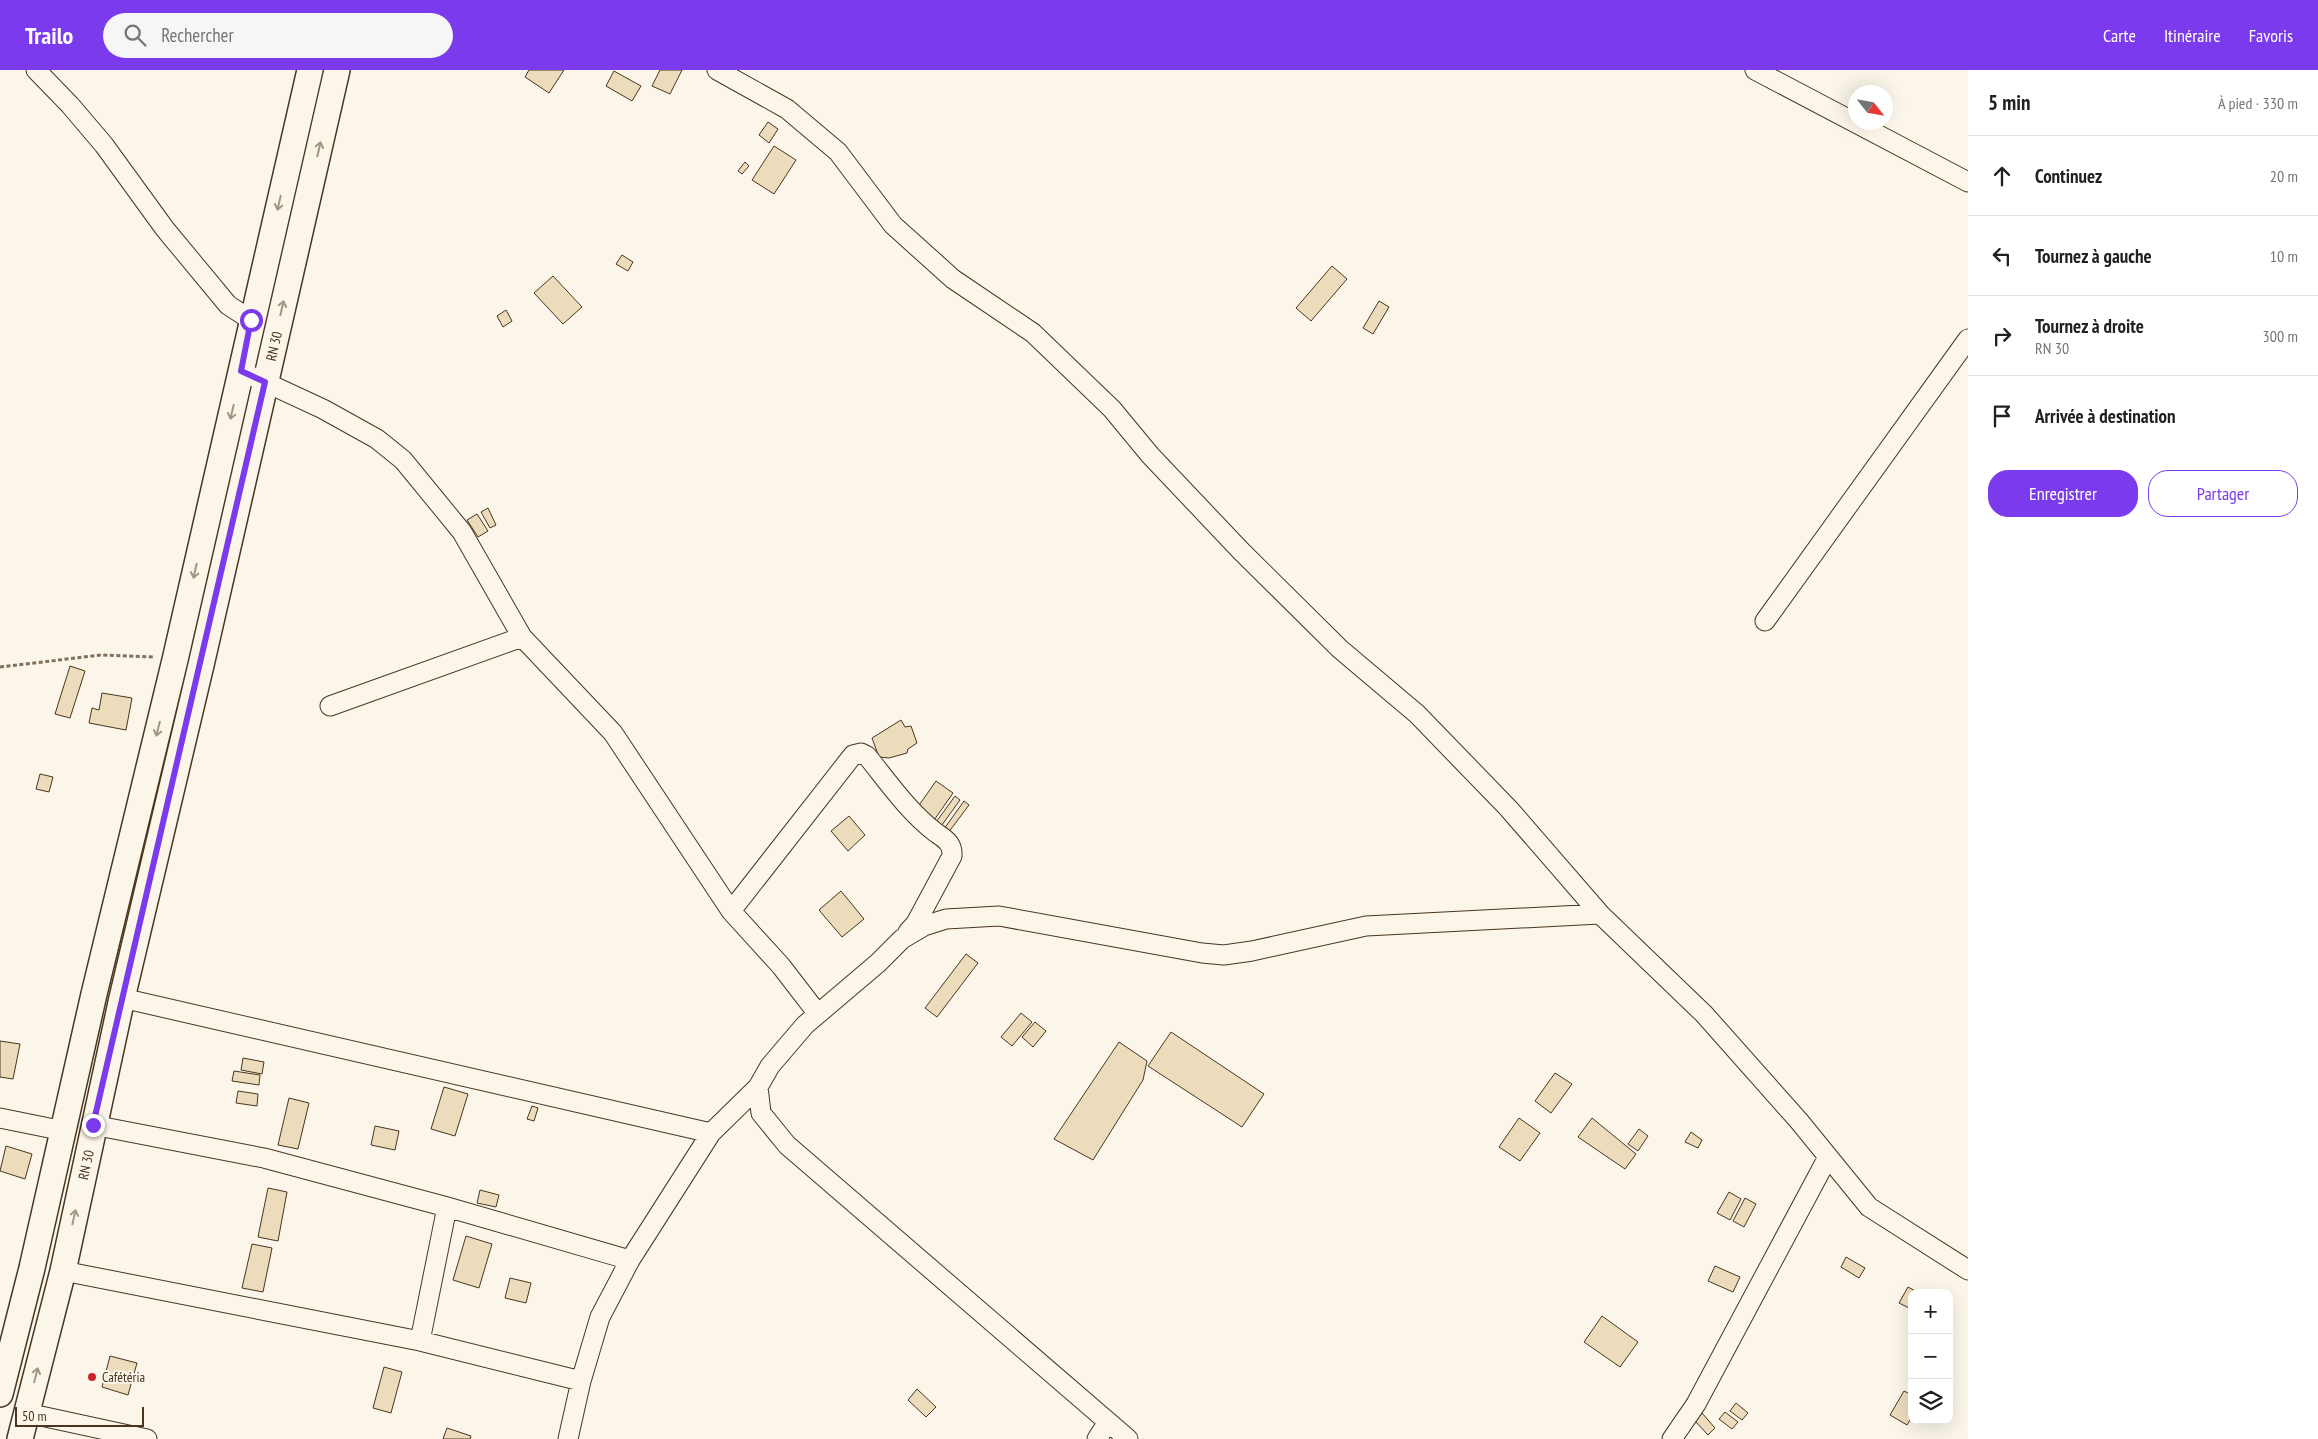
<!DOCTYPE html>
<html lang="fr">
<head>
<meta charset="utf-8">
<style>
	:root { --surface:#fff; --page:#f6f6f6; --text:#202124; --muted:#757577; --line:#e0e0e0; --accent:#7c3aed }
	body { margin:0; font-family:"PT Sans Narrow",sans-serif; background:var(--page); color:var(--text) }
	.controls { position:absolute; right:15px; bottom:15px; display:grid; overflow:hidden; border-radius:10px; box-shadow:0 5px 20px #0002 }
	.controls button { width:45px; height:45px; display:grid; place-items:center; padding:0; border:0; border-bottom:1px solid var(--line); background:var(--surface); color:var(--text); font:25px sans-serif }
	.compass { position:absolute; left:1848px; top:15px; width:45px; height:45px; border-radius:50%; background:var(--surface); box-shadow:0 5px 20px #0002; rotate:121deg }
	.scale { position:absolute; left:15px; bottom:12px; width:129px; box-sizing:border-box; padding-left:5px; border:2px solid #4a3520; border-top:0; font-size:14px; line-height:18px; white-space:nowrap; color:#4a3520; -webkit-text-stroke:4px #fbf6e9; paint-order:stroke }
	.stop { position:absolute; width:15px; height:15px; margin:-11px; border:4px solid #7c3aed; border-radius:50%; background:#fff }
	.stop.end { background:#7c3aed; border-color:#fff; box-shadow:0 1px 5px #0008 }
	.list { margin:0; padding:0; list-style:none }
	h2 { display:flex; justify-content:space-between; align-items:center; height:65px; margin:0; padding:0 20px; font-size:21px }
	h2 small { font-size:16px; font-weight:400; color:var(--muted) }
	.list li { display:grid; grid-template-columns:32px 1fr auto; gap:15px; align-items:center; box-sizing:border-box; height:80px; padding:0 20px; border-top:1px solid var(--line) }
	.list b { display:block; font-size:19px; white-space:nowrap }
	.list p { margin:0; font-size:16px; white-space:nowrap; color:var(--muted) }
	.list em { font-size:16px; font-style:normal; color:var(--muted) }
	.actions { display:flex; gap:10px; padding:15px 20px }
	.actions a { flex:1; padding:11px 0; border:1px solid var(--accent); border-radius:20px; text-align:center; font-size:18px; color:var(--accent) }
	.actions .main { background:var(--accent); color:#fff }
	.icon { flex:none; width:28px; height:28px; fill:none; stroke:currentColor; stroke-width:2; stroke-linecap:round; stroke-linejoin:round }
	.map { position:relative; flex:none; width:1968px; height:1369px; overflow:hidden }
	header { display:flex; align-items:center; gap:30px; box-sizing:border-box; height:70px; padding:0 25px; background:var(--accent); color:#fff }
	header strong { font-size:24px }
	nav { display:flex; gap:28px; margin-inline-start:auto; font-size:18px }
	.search { width:350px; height:45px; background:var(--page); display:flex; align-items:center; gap:12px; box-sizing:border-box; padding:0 18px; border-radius:28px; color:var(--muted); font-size:19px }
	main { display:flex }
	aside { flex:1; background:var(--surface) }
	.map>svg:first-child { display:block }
	.building { fill:#ecdcbc; stroke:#4a3520 }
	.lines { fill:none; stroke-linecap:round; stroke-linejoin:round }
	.minor-casing { stroke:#4a3520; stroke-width:21 }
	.major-casing { stroke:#4a3520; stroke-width:28 }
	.path { stroke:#7f6f5c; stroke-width:3; stroke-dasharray:4 2.5; stroke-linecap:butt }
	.minor { stroke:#fbf6e9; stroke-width:19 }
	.major { stroke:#fbf6e9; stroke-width:25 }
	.oneway { stroke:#a29684 }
	.route { stroke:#7c3aed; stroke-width:6 }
	.poi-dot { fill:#c62828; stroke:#fbf6e9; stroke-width:2 }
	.labels { text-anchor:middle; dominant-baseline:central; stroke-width:4; stroke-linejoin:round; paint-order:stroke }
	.street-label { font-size:14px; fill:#4a3520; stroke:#fbf6e9 }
	.poi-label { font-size:14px; fill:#4a3520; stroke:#fbf6e9; text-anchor:start }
</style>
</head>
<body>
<header>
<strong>Trailo</strong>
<div class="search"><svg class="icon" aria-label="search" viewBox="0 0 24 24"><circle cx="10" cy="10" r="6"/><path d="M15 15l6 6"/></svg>Rechercher</div>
<nav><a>Carte</a><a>Itinéraire</a><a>Favoris</a></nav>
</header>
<main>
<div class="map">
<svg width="1968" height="1369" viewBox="0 0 1968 1369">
	<rect width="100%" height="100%" fill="#fbf6e9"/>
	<path class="building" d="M529,0H564L549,23L525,7Z
		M660,0H682L670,24L652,16Z
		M614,1L641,16L632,31L606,16Z
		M768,52L778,59L769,73L759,65Z
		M774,76L796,90L774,124L752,110Z
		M745,92L749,96L742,104L738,101Z
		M622,185L633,192L628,201L616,194Z
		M1332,196L1347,209L1311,251L1296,238Z
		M553,206L582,237L563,254L534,223Z
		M1379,231L1389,237L1373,264L1363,258Z
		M506,240L512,251L503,257L497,246Z
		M488,438L496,455L490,458L481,442Z
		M477,444L488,461L478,467L467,450Z
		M70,596L85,601L70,648L55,644Z
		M102,623L132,628L126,660L89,653L92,638L99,640Z
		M901,650L905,657L911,656L917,673L908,679L907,683L889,688L879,687L872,668Z
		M40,704L53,707L49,722L36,719Z
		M936,711L953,723L932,753L915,741Z
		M955,726L960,730L939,759L934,755Z
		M964,731L969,735L948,763L944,759Z
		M849,746L865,765L848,781L831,761Z
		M841,821L864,849L842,867L819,840Z
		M966,884L978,893L937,947L925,938Z
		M1021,943L1032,952L1012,976L1001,967Z
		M1035,952L1046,961L1033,977L1022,967Z
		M1171,962L1264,1024L1242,1057L1148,996Z
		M0,971L20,974L13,1009L0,1007Z
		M1119,972L1147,991L1143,1010L1093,1090L1054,1069Z
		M243,988L264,992L262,1004L241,1000Z
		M234,1001L260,1005L259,1015L232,1011Z
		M1555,1003L1572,1014L1551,1043L1535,1031Z
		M444,1017L468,1024L455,1066L431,1059Z
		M238,1021L258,1024L257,1036L236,1033Z
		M289,1028L309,1033L298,1079L278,1075Z
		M532,1036L538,1038L534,1051L527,1049Z
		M1519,1048L1540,1063L1520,1091L1499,1077Z
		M1592,1048L1636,1084L1625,1099L1578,1067Z
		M375,1056L399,1061L395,1080L371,1075Z
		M1639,1059L1648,1066L1638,1081L1628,1074Z
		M1691,1062L1702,1070L1698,1078L1685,1072Z
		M6,1076L32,1084L25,1109L0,1101Z
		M268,1118L287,1122L278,1171L258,1167Z
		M480,1120L499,1125L496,1137L477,1133Z
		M1729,1122L1741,1129L1730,1150L1717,1143Z
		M1745,1128L1756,1134L1744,1157L1733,1151Z
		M466,1166L492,1174L479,1218L453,1210Z
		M252,1174L272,1178L263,1222L242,1218Z
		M1846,1187L1865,1198L1859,1208L1841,1197Z
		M1715,1196L1740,1207L1733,1222L1708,1211Z
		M510,1208L531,1213L526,1233L505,1228Z
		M1908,1217L1919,1223H1912L1911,1239L1899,1233Z
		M1602,1246L1638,1272L1620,1297L1584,1272Z
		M110,1286L137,1293L128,1325L102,1317Z
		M384,1297L402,1302L391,1343L373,1338Z
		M917,1319L936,1337L926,1347L908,1330Z
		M1904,1321L1912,1325V1347L1907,1355L1890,1345Z
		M1736,1333L1748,1343L1742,1350L1730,1341Z
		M1725,1342L1738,1352L1732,1359L1719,1349Z
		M1702,1343L1715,1358L1708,1365L1695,1351Z
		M447,1358L471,1366L470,1369H443Z"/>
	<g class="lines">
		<g class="minor-casing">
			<path id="minor" d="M36,0L70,35L104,75L165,159L228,235L251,250
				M717,0L787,39L838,82L893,155L953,209L1033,263L1112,339L1150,385L1241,481L1340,579L1417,644L1509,739L1600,844L1704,944L1799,1051L1869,1137L1968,1200
				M1755,0L1968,112
				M254,307L323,339L377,369L403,390L462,462L522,567L613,663L731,841L781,896L818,944
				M1765,551L1968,269
				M330,636L522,567
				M731,841L853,685L861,683L867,686C888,712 908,741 935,762C945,769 953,773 952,786L916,853L908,862
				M122,928L711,1063
				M758,1017L761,1043L787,1075L1128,1369
				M0,1048L64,1061
				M93,1055L264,1088L447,1137L630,1190
				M63,1201L420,1271L581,1311
				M420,1271L447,1137
				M27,1343L147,1369
				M568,1369L581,1311L600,1247L630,1190L711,1063L758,1017L770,996L805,955L878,893L902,869L924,856L946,849L999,846L1202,883L1224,885L1252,881L1366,856L1600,844
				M1097,1369L1108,1352
				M1672,1369L1696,1334L1828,1087"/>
		</g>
		<g class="major-casing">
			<g id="major">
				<path d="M0,1324L32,1198L94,924L175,590L310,0"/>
				<path id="s1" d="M20,1369L63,1201L122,928L201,595L337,0"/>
			</g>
		</g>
		<path class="path" d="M0,597L101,585L155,587"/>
		<use href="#minor" class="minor"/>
		<use href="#major" class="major"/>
	</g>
	<defs><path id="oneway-shaft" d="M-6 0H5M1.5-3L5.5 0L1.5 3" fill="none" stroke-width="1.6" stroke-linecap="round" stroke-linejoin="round" transform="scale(1.25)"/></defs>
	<g class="oneway">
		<use href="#oneway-shaft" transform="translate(319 79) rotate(-77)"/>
		<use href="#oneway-shaft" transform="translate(279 133) rotate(103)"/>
		<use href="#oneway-shaft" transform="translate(282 238) rotate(-77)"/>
		<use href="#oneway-shaft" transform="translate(232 342) rotate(103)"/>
		<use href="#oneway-shaft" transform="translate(195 501) rotate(103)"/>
		<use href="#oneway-shaft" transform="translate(158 659) rotate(104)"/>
		<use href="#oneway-shaft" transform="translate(74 1147) rotate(-78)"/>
		<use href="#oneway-shaft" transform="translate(36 1305) rotate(-76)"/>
	</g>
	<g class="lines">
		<path class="route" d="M93,1055L265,312L241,301L251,250"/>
	</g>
	<circle class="poi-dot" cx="92" cy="1307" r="5"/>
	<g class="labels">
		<g class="street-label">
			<text stroke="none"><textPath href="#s1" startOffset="1122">RN 30</textPath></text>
			<text stroke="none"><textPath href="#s1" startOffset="282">RN 30</textPath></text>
		</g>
		<g class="poi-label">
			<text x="102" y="1307">Cafétéria</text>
		</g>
	</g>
</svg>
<div class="controls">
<button>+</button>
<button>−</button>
<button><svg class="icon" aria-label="layers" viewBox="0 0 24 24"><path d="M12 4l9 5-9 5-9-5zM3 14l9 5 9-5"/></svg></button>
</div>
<svg class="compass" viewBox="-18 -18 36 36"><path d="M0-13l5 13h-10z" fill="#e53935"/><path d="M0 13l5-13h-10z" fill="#757577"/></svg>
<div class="scale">50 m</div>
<div class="stop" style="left:251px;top:250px"></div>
<div class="stop end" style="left:93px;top:1055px"></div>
</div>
<aside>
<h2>5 min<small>À pied · 330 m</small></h2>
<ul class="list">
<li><svg class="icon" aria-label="ahead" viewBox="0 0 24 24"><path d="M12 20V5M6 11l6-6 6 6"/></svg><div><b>Continuez</b></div><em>20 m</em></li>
<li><svg class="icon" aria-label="left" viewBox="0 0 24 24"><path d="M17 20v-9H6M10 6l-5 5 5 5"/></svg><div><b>Tournez à gauche</b></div><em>10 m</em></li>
<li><svg class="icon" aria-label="right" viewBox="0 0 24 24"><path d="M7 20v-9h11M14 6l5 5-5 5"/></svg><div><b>Tournez à droite</b><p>RN 30</p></div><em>300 m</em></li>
<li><svg class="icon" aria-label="arrive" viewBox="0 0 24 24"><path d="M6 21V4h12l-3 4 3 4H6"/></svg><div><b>Arrivée à destination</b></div></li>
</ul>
<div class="actions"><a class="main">Enregistrer</a><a>Partager</a></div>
</aside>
</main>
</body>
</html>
